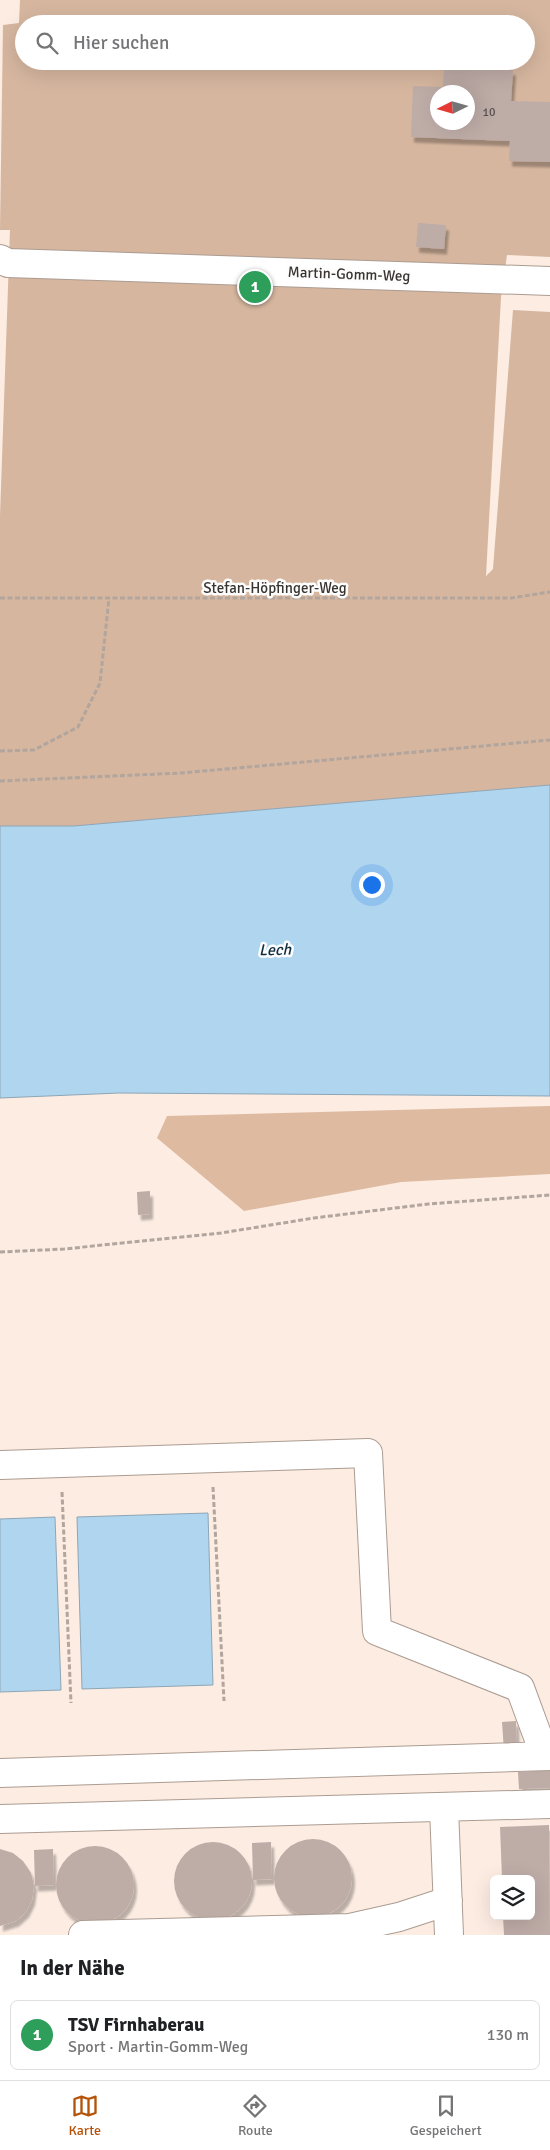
<!DOCTYPE html>
<html lang="de">
<head>
<meta charset="utf-8">
<style>
	:root { --surface:#fff; --page:#f2f2f2; --text:#202124; --muted:#757577; --line:#e0e0e0; --accent:#b45309 }
	body { margin:0; font-family:Signika,sans-serif; background:var(--page); color:var(--text) }
	.controls { position:absolute; right:15px; bottom:15px; display:grid; overflow:hidden; border-radius:8px; box-shadow:0 5px 20px #0002 }
	.controls button { width:45px; height:45px; display:grid; place-items:center; padding:0; border:0; border-bottom:1px solid var(--line); background:var(--surface); color:var(--text); font:25px sans-serif }
	.compass { position:absolute; left:430px; top:85px; width:45px; height:45px; border-radius:50%; background:var(--surface); box-shadow:0 5px 20px #0002; rotate:265deg }
	.you { position:absolute; left:371px; top:884px; width:18px; height:18px; margin:-12px; border:4px solid #fff; border-radius:50%; background:#1a73e8; box-shadow:0 0 0 8px #1a73e833 }
	.badge { display:grid; place-items:center; width:32px; height:32px; border-radius:50%; background:var(--accent); color:#fff; font-size:16px; font-weight:700 }
	.pin { position:absolute; translate:-50% -50%; border:2px solid #fff; box-shadow:0 1px 5px #0006 }
	.list { margin:0; padding:0; list-style:none }
	h2 { display:flex; justify-content:space-between; align-items:center; height:65px; margin:0; padding:0 20px; font-size:21px }
	h2 small { font-size:16px; font-weight:400; color:var(--muted) }
	.list li { display:grid; grid-template-columns:32px 1fr auto; gap:15px; align-items:center; box-sizing:border-box; height:70px; margin:0 10px 10px; padding:0 10px; border:1px solid var(--line); border-radius:8px }
	.list b { display:block; font-size:19px; white-space:nowrap }
	.list p { margin:0; font-size:16px; white-space:nowrap; color:var(--muted) }
	.list em { font-size:16px; font-style:normal; color:var(--muted) }
	.icon { flex:none; width:28px; height:28px; fill:none; stroke:currentColor; stroke-width:2; stroke-linecap:round; stroke-linejoin:round }
	.map { position:relative; flex:none; width:550px; height:1935px; overflow:hidden }
	.search { position:absolute; background:var(--surface); box-shadow:0 5px 20px #0002; left:15px; right:15px; top:15px; height:55px; display:flex; align-items:center; gap:12px; box-sizing:border-box; padding:0 18px; border-radius:28px; color:var(--muted); font-size:19px }
	.sheet { height:145px; background:var(--surface) }
	nav { display:flex; justify-content:space-around; align-items:center; box-sizing:border-box; height:70px; border-top:1px solid var(--line); background:var(--surface); font-size:14px; color:var(--muted) }
	nav a { display:grid; justify-items:center; gap:2px }
	nav .on { color:var(--accent) }
	.map>svg:first-child { display:block }
	.green { fill:#d6b69f; fill-rule:evenodd }
	.forest { fill:#debaa1 }
	.water { fill:#b0d6ef; stroke:#8da5b6 }
	.building { fill:#beaca7; fill-rule:evenodd; filter:url(#shadow) }
	.lines { fill:none; stroke-linecap:round; stroke-linejoin:round }
	.minor-casing { stroke:#ab9c92; stroke-width:30 }
	.path { stroke:#b1a59d; stroke-width:3; stroke-dasharray:5 2.5; stroke-linecap:butt }
	.minor { stroke:#fff; stroke-width:28 }
	.labels { text-anchor:middle; dominant-baseline:central; stroke-width:5; stroke-linejoin:round; paint-order:stroke }
	.number-label { font-size:12px; fill:#5b524e }
	.street-label { font-size:15px; fill:#3a3430; stroke:#fdfdfd }
	.water-label { font-size:16px; font-style:italic; fill:#0e2e40; stroke:#fdfdfd }
</style>
</head>
<body>
<div class="map">
<svg width="550" height="1935" viewBox="0 0 550 1935">
	<defs>
		<filter id="shadow"><feDropShadow dx="3" dy="5.5" stdDeviation="1" flood-color="#0004"/></filter>
	</defs>
	<rect width="100%" height="100%" fill="#fcece2"/>
	<path class="green" d="M20,0H550V257L507,255L501,297L486,576L493,569L513,310L550,312V785L74,826H0V516L10,230H0L3,25L19,23ZM24,24H526V61H24ZM438,92H468V122H438Z"/>
	<path class="forest" d="M550,1106V1174L401,1182L244,1211L157,1138L167,1116Z"/>
	<path class="water" d="M550,785V1096L119,1093L0,1098V826H74Z
		M208,1513L213,1685L82,1689L77,1517Z
		M55,1517L61,1690L0,1692V1519Z"/>
	<path class="building" d="M444,67L513,70L511,101L550,102V162L509,161L510,141L411,137L413,86L443,87ZM438,92H468V122H438Z
		M418,223L446,225L444,249L416,247Z
		M150,1191V1214L138,1215L137,1192Z
		M516,1721L517,1750L504,1751L502,1722Z
		M550,1770V1788L519,1789L518,1772Z
		M549,1825L550,1935H504L503,1916H531V1879H502L500,1827Z
		M274 1878a39 39 0 1 1 78 0a39 39 0 1 1-78 0Z
		M271,1842L272,1879L253,1880L252,1843Z
		M174 1881a39 39 0 1 1 78 0a39 39 0 1 1-78 0Z
		M56 1885a39 39 0 1 1 78 0a39 39 0 1 1-78 0Z
		M0,1849L13,1853L23,1861L31,1873L34,1886L32,1900L26,1912L16,1921L0,1926Z
		M53,1849L54,1885L35,1886L34,1850Z"/>
	<g class="lines">
		<g class="minor-casing">
			<path id="minor" d="M0,259L8,263L550,281
				M0,1465L368,1453L377,1631L520,1688L545,1756
				M0,1773L550,1756
				M444,1808L449,1935
				M0,1819L550,1804
				M83,1935L350,1928L399,1917L448,1901"/>
		</g>
		<path class="path" d="M0,598H511L550,592
			M0,751L34,750L78,727L100,683L109,598
			M0,781L181,773L550,740
			M0,1252L64,1249L221,1233L314,1218L428,1204L550,1195
			M213,1487L224,1701
			M62,1492L71,1703"/>
		<use href="#minor" class="minor"/>
	</g>
	<g class="labels">
		<g class="number-label">
			<text x="489" y="112">10</text>
		</g>
		<g class="street-label">
			<text transform="translate(349 274) rotate(2)">Martin-Gomm-Weg</text>
			<text x="275" y="588">Stefan-Höpfinger-Weg</text>
		</g>
		<g class="water-label">
			<text transform="translate(275 950) rotate(-1)">Lech</text>
		</g>
	</g>
</svg>
<div class="controls">
<button><svg class="icon" aria-label="layers" viewBox="0 0 24 24"><path d="M12 4l9 5-9 5-9-5zM3 14l9 5 9-5"/></svg></button>
</div>
<svg class="compass" viewBox="-18 -18 36 36"><path d="M0-13l5 13h-10z" fill="#e53935"/><path d="M0 13l5-13h-10z" fill="#757577"/></svg>
<div class="you"></div>
<div class="pin badge" style="left:255px;top:287px;background:#2e9e5b">1</div>
<div class="search"><svg class="icon" aria-label="search" viewBox="0 0 24 24"><circle cx="10" cy="10" r="6"/><path d="M15 15l6 6"/></svg>Hier suchen</div>
</div>
<section class="sheet">
<h2>In der Nähe<small></small></h2>
<ul class="list">
<li><span class="badge" style="background:#2e9e5b">1</span><div><b>TSV Firnhaberau</b><p>Sport · Martin-Gomm-Weg</p></div><em>130 m</em></li>
</ul>
</section>
<nav>
<a class="on"><svg class="icon" aria-label="map" viewBox="0 0 24 24"><path d="M3 6l6-2 6 2 6-2v14l-6 2-6-2-6 2zM9 4v14M15 6v14"/></svg>Karte</a>
<a><svg class="icon" aria-label="directions" viewBox="0 0 24 24"><path d="M12 3l9 9-9 9-9-9zM9 14v-3h6M13 9l2 2-2 2"/></svg>Route</a>
<a><svg class="icon" aria-label="saved" viewBox="0 0 24 24"><path d="M7 4h10v16l-5-4-5 4z"/></svg>Gespeichert</a>
</nav>
</body>
</html>
